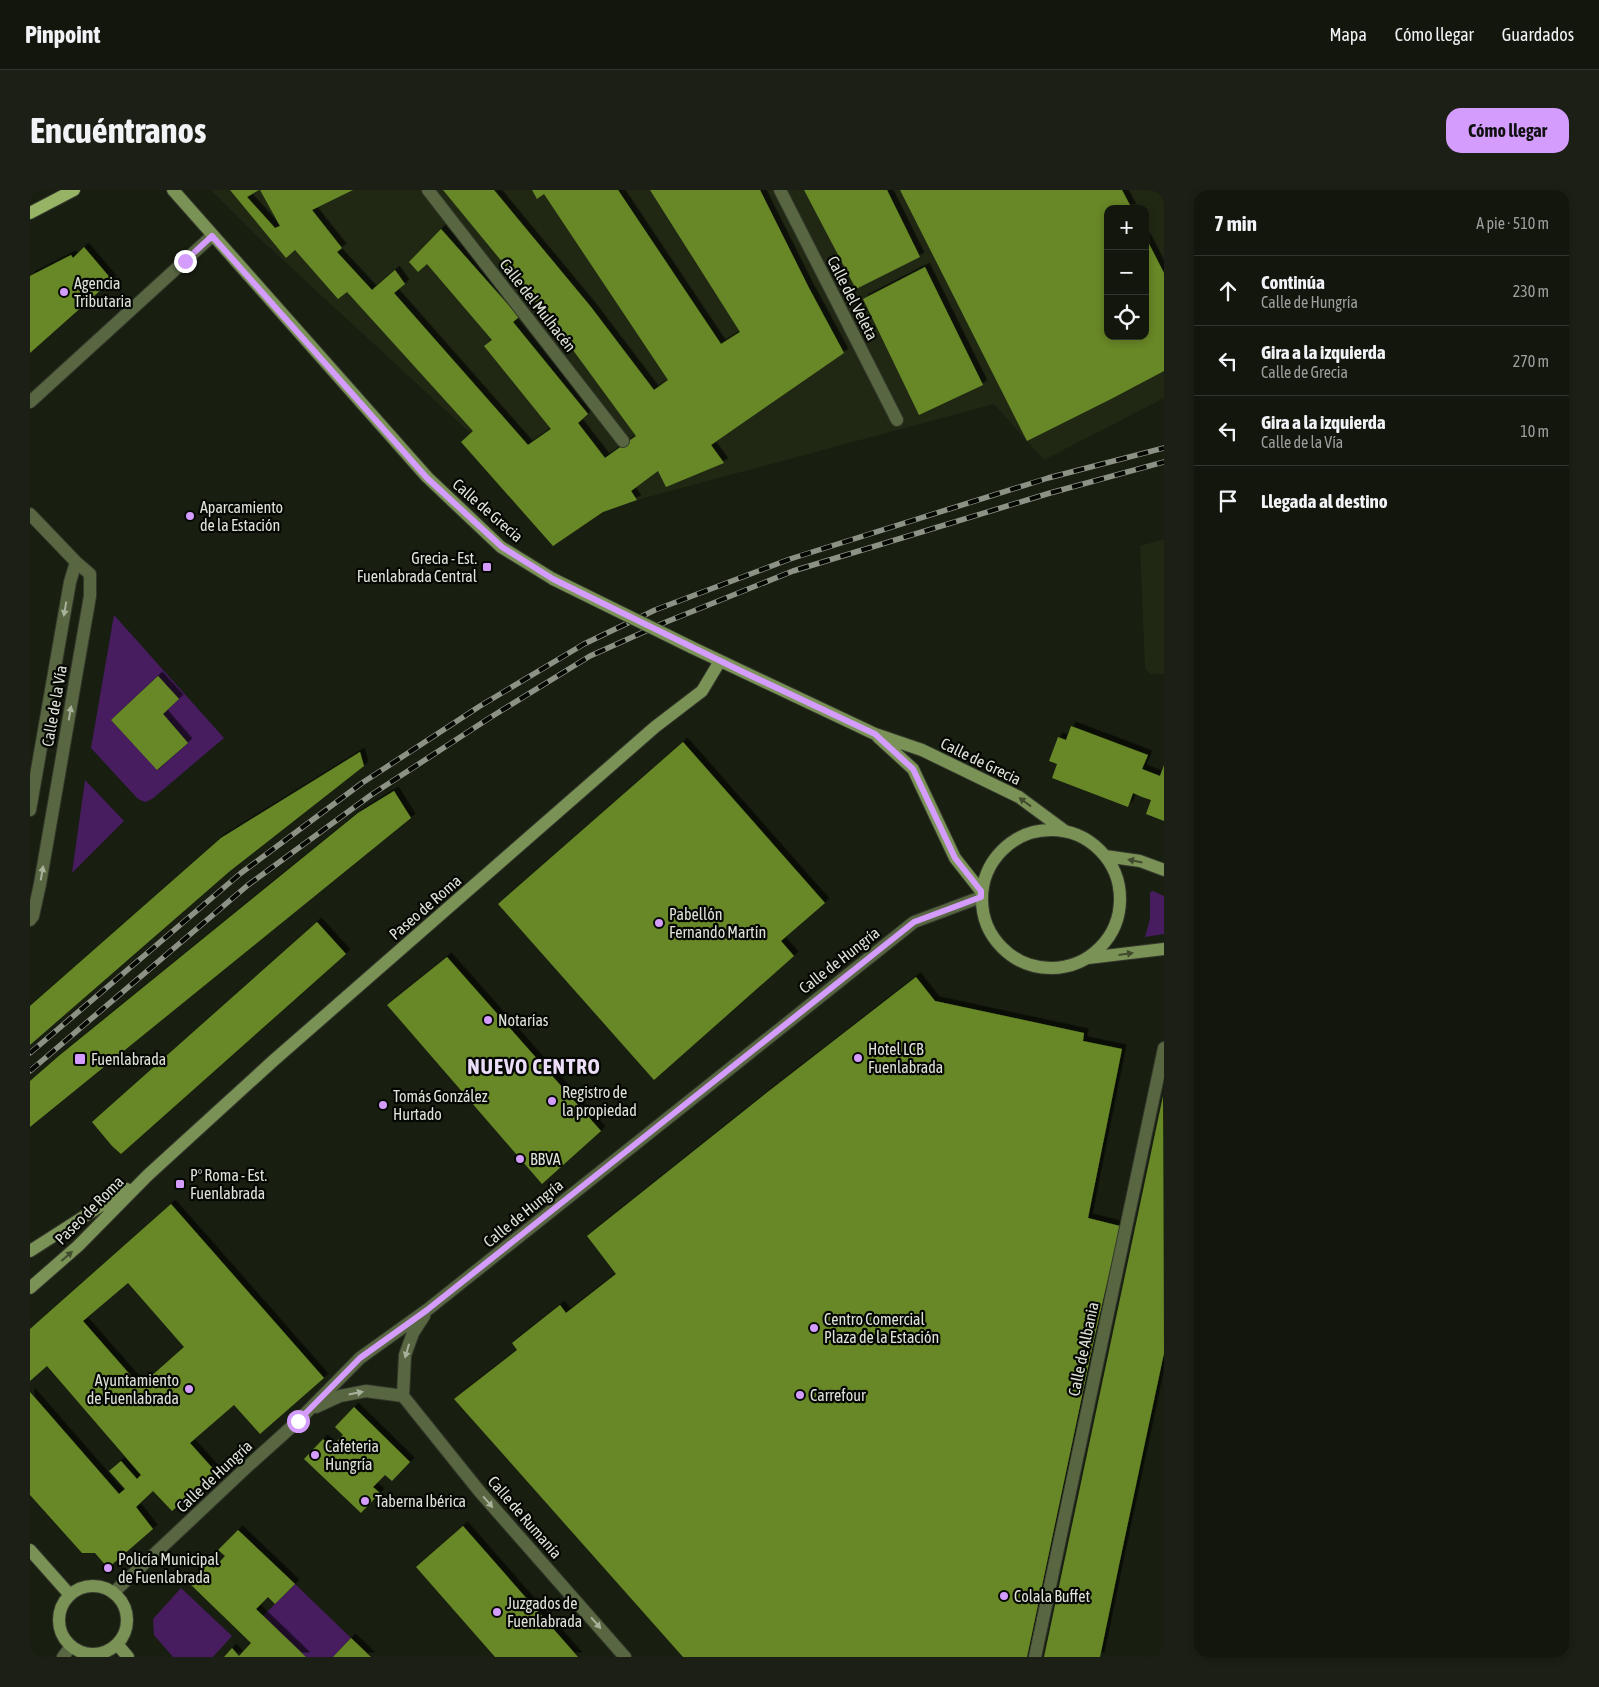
<!DOCTYPE html>
<html lang="es">
<head>
<meta charset="utf-8">
<style>
	:root { --surface:#12160c; --page:#1b1f15; --text:#f1f3f6; --muted:#9c9f9d; --line:#31352d; --accent:#d49cfc }
	body { margin:0; font-family:"Asap Condensed",sans-serif; background:var(--page); color:var(--text) }
	.controls { position:absolute; right:15px; top:15px; display:grid; overflow:hidden; border-radius:10px; box-shadow:0 2px 8px #0003 }
	.controls button { width:45px; height:45px; display:grid; place-items:center; padding:0; border:0; border-bottom:1px solid var(--line); background:var(--surface); color:var(--text); font:25px sans-serif }
	.stop { position:absolute; width:15px; height:15px; margin:-11px; border:4px solid #d49cfc; border-radius:50%; background:#fff }
	.stop.end { background:#d49cfc; border-color:#fff; box-shadow:0 1px 5px #0008 }
	.list { margin:0; padding:0; list-style:none }
	h2 { display:flex; justify-content:space-between; align-items:center; height:65px; margin:0; padding:0 20px; font-size:21px }
	h2 small { font-size:16px; font-weight:400; color:var(--muted) }
	.list li { display:grid; grid-template-columns:32px 1fr auto; gap:15px; align-items:center; box-sizing:border-box; height:70px; padding:0 20px; border-top:1px solid var(--line) }
	.list b { display:block; font-size:19px; white-space:nowrap }
	.list p { margin:0; font-size:16px; white-space:nowrap; color:var(--muted) }
	.list em { font-size:16px; font-style:normal; color:var(--muted) }
	.icon { flex:none; width:28px; height:28px; fill:none; stroke:currentColor; stroke-width:2; stroke-linecap:round; stroke-linejoin:round }
	.map { position:relative; flex:none; width:1134px; height:1467px; overflow:hidden; border-radius:15px }
	header { display:flex; align-items:center; gap:30px; box-sizing:border-box; height:70px; padding:0 25px; background:var(--surface); border-bottom:1px solid var(--line) }
	header strong { font-size:24px }
	nav { display:flex; gap:28px; margin-inline-start:auto; font-size:18px }
	.intro { display:flex; align-items:center; justify-content:space-between; box-sizing:border-box; height:120px; padding:0 30px }
	h1 { margin:0; font-size:35px }
	.button { padding:12px 22px; border-radius:15px; background:var(--accent); color:#111; font-size:18px; font-weight:700 }
	main { display:flex; gap:30px; padding:0 30px }
	aside { flex:1; background:var(--surface); border-radius:15px; box-shadow:0 2px 8px #0003 }
	.map>svg:first-child { display:block }
	.built { fill:#202814; fill-rule:evenodd }
	.green { fill:#471d60; fill-rule:evenodd }
	.building { fill:#678726; fill-rule:evenodd; filter:url(#shadow) }
	.lines { fill:none; stroke-linecap:round; stroke-linejoin:round }
	.street-casing { stroke:#34392c; stroke-width:14 }
	.secondary-casing { stroke:#34392c; stroke-width:14 }
	.primary-casing { stroke:#34392c; stroke-width:14 }
	.street { stroke:#586742; stroke-width:12 }
	.secondary { stroke:#7b9257; stroke-width:12 }
	.primary { stroke:#96b366; stroke-width:12 }
	.rail-casing { stroke:#8d9286; stroke-width:5.5 }
	.rail { stroke:#050703; stroke-width:4; stroke-dasharray:11; stroke-linecap:butt }
	.secondary-bridge-casing { stroke:#34392c; stroke-width:14; stroke-linecap:butt }
	.secondary-bridge { stroke:#7b9257; stroke-width:12 }
	.oneway { fill:#a8b19c }
	.oneway2 { fill:#404c2d }
	.route { stroke:#d49cfc; stroke-width:6 }
	.poi-dot { fill:#d49cfc; stroke:#050703; stroke-width:2 }
	.labels { text-anchor:middle; dominant-baseline:central; stroke-width:4.5; stroke-linejoin:round; paint-order:stroke }
	.poi-label { font-size:16px; fill:#dee2d8; stroke:#050703; text-anchor:start }
	.street-label { font-size:16px; fill:#dee2d8; stroke:#050703 }
	.district-label { font-size:21px; font-weight:bold; letter-spacing:1px; fill:#ecddf8; stroke:#050703 }
</style>
</head>
<body>
<header>
<strong>Pinpoint</strong>
<nav><a>Mapa</a><a>Cómo llegar</a><a>Guardados</a></nav>
</header>
<div class="intro"><h1>Encuéntranos</h1><a class="button">Cómo llegar</a></div>
<main>
<div class="map">
<svg width="1134" height="1467" viewBox="0 0 1134 1467">
	<defs>
		<filter id="shadow"><feDropShadow dx="4.5" dy="-4.5" stdDeviation="0" flood-color="#0009"/></filter>
	</defs>
	<rect width="100%" height="100%" fill="#181e10"/>
	<path class="built" d="M181,0H1134V208L1014,270L964,214L607,310L531,327L226,45ZM1078,19H1115V146H1078Z
		M1134,349V484H1120L1115,478L1110,356Z"/>
	<path class="green" d="M84,425L194,548L122,609L115,612L108,609L61,558ZM128,487L149,509L133,524L158,553L128,580L81,530Z
		M55,590L94,631L42,683Z
		M1123,701L1134,706V744L1115,747L1120,729V702Z
		M265,1394L321,1448L303,1467H276L233,1426Z
		M151,1398L202,1446L183,1467H143L124,1445L123,1429Z"/>
	<path class="building" d="M200,0H229L217,7L245,38L250,36L230,0H323L282,20L312,58L307,62L342,100L365,80L375,94L364,103L498,255L521,239L454,156L462,150L397,74L388,82L379,72L411,39L489,127L483,132L558,224L548,233L575,268L606,246L529,141L413,0H464L561,117L624,200L638,190L514,4L507,9L502,0H588L691,154L710,142L620,0H730L779,98L814,163L681,255L694,273L636,297L628,281L601,301L607,310L573,322L523,356L431,252L443,241L317,102L308,109L265,60L256,68Z
		M774,0H857L890,67L826,99Z
		M870,0H1092L1102,19H1078V146H1115V46L1134,83V181L1083,208L997,251Z
		M54,57L82,90L0,163V86L41,65L43,68Z
		M895,77L953,195L889,225L833,109Z
		M128,486L149,509L133,524L158,553L127,580L81,530Z
		M1041,536L1118,565L1112,579L1130,586L1134,575V631L1116,624L1121,610L1112,607L1103,603L1098,617L1022,588L1027,574L1019,571L1028,547L1036,550Z
		M653,552L795,713L751,751L764,766L624,890L468,714Z
		M330,562L334,576L200,681L0,855V816L191,648Z
		M364,601L381,628L0,937V891L30,865L328,623Z
		M287,732L316,764L91,964L82,956L62,932Z
		M417,767L571,941L512,994L357,815Z
		M886,787L905,811L1054,843L1053,851L1092,859L1058,1028L1090,1036L1063,1154L997,1467H653L424,1209L487,1160L482,1153L530,1115L536,1123L586,1084L557,1046L739,901Z
		M1133,906L1134,1163L1089,1375L1070,1467H1014Z
		M141,1014L294,1188L230,1244L204,1215L160,1253L186,1282L142,1321L123,1301L106,1317L123,1339L78,1378L65,1363H52L0,1305V1202L89,1304L95,1299L79,1281L91,1271L107,1289L111,1285L17,1176L0,1191V1139ZM98,1093L154,1157L110,1196L53,1131Z
		M324,1217L380,1272L362,1291L355,1285L343,1297L350,1303L331,1323L274,1269L293,1249L301,1257L313,1245L305,1237Z
		M433,1336L548,1467H465L386,1377Z
		M208,1340L265,1394L245,1414L238,1407L226,1419L276,1467H194L202,1458L209,1466L221,1453L158,1392L177,1372L184,1378L195,1366L188,1360Z
		M321,1448L341,1467H303Z"/>
	<g class="lines">
		<g class="street-casing">
			<path id="street" d="M398,0L593,251
				M750,0L867,230
				M0,212L182,46
				M0,324L46,372L60,384V406L10,694L3,726L0,730
				M0,620L40,392L46,372
				M394,1126L383,1143L375,1165L373,1206L450,1302L595,1467
				M286,1217L310,1206L336,1201L373,1206
				M83,1403L218,1276L268,1231L330,1168L397,1120L884,732L951,707
				M33,1467L41,1456
				M1005,1467L1134,858"/>
		</g>
		<g class="secondary-casing">
			<path id="secondary" d="M143,0L397,287L471,357L523,389
				M661,457L845,544L892,560L989,607L1035,641
				M848,547L883,579L925,668L951,701
				M952 709a69 69 0 1 1 138 0a69 69 0 1 1-138 0Z
				M1075,666L1110,671L1134,680
				M1058,768L1134,759
				M0,1061L97,999
				M0,1098L48,1056L118,985L243,871L625,537L672,501L690,471
				M0,1360L40,1405
				M29 1430a34 34 0 1 1 68 0a34 34 0 1 1-68 0Z
				M87,1454L98,1467"/>
		</g>
		<g class="primary-casing">
			<path id="primary" d="M0,23L44,0"/>
		</g>
		<use href="#street" class="street"/>
		<use href="#secondary" class="secondary"/>
		<use href="#primary" class="primary"/>
		<g class="rail-casing">
			<path id="rail" d="M0,863L211,683L332,593L450,516L554,454L625,420L760,369L1018,288L1134,258
				M0,881L218,695L341,605L461,527L560,466L636,432L763,381L1020,303L1134,272"/>
		</g>
		<use href="#rail" class="rail"/>
		<g class="secondary-bridge-casing">
			<path id="secondary-bridge" d="M523,389L661,457"/>
		</g>
		<use href="#secondary-bridge" class="secondary-bridge"/>
	</g>
	<defs><path id="oneway-solid" d="M-6-.8H1V-3.2L6.5 0L1 3.2V.8H-6Z" transform="scale(1.25)"/></defs>
	<g class="oneway">
		<use href="#oneway-solid" transform="translate(35 419) rotate(100)"/>
		<use href="#oneway-solid" transform="translate(40 523) rotate(-80)"/>
		<use href="#oneway-solid" transform="translate(12 683) rotate(-80)"/>
		<use href="#oneway-solid" transform="translate(377 1161) rotate(106)"/>
		<use href="#oneway-solid" transform="translate(326 1203) rotate(-11)"/>
		<use href="#oneway-solid" transform="translate(458 1312) rotate(49)"/>
		<use href="#oneway-solid" transform="translate(566 1433) rotate(49)"/>
	</g>
	<g class="oneway2">
		<use href="#oneway-solid" transform="translate(995 612) rotate(-144)"/>
		<use href="#oneway-solid" transform="translate(1105 671) rotate(-168)"/>
		<use href="#oneway-solid" transform="translate(1096 764) rotate(-8)"/>
		<use href="#oneway-solid" transform="translate(37 1066) rotate(-41)"/>
	</g>
	<g class="lines">
		<path class="route" d="M155,71L182,46L397,288L472,357L523,389L711,481L845,544L883,579L925,668L951,701V707L884,732L397,1120L330,1168L268,1231"/>
	</g>
	<g class="poi-dot">
		<circle cx="34" cy="102" r="5"/>
		<circle cx="160" cy="326" r="5"/>
		<rect x="452" y="372" width="10" height="10" rx="2.5"/>
		<circle cx="629" cy="733" r="5"/>
		<circle cx="458" cy="830" r="5"/>
		<circle cx="828" cy="868" r="5"/>
		<rect x="44" y="863" width="12" height="12" rx="2.5"/>
		<circle cx="522" cy="911" r="5"/>
		<circle cx="353" cy="915" r="5"/>
		<circle cx="490" cy="969" r="5"/>
		<rect x="145" y="989" width="10" height="10" rx="2.5"/>
		<circle cx="784" cy="1138" r="5"/>
		<circle cx="159" cy="1199" r="5"/>
		<circle cx="770" cy="1205" r="5"/>
		<circle cx="285" cy="1265" r="5"/>
		<circle cx="335" cy="1311" r="5"/>
		<circle cx="78" cy="1378" r="5"/>
		<circle cx="974" cy="1406" r="5"/>
		<circle cx="467" cy="1422" r="5"/>
	</g>
	<g class="labels">
		<g class="poi-label">
			<text x="44" y="93">Agencia<tspan x="44" dy="18">Tributaria</tspan></text>
			<text x="170" y="317">Aparcamiento<tspan x="170" dy="18">de la Estación</tspan></text>
			<text x="447" y="368" text-anchor="end">Grecia - Est.<tspan x="447" dy="18">Fuenlabrada Central</tspan></text>
			<text x="639" y="724">Pabellón<tspan x="639" dy="18">Fernando Martín</tspan></text>
			<text x="468" y="830">Notarías</text>
			<text x="838" y="859">Hotel LCB<tspan x="838" dy="18">Fuenlabrada</tspan></text>
			<text x="61" y="869">Fuenlabrada</text>
			<text x="532" y="902">Registro de<tspan x="532" dy="18">la propiedad</tspan></text>
			<text x="363" y="906">Tomás González<tspan x="363" dy="18">Hurtado</tspan></text>
			<text x="500" y="969">BBVA</text>
			<text x="160" y="985">Pº Roma - Est.<tspan x="160" dy="18">Fuenlabrada</tspan></text>
			<text x="794" y="1129">Centro Comercial<tspan x="794" dy="18">Plaza de la Estación</tspan></text>
			<text x="149" y="1190" text-anchor="end">Ayuntamiento<tspan x="149" dy="18">de Fuenlabrada</tspan></text>
			<text x="780" y="1205">Carrefour</text>
			<text x="295" y="1256">Cafeteria<tspan x="295" dy="18">Hungría</tspan></text>
			<text x="345" y="1311">Taberna Ibérica</text>
			<text x="88" y="1369">Policía Municipal<tspan x="88" dy="18">de Fuenlabrada</tspan></text>
			<text x="984" y="1406">Colala Buffet</text>
			<text x="477" y="1413">Juzgados de<tspan x="477" dy="18">Fuenlabrada</tspan></text>
		</g>
		<g class="street-label">
			<text transform="translate(823 108) rotate(63)">Calle del Veleta</text>
			<text transform="translate(508 115) rotate(52)">Calle del Mulhacén</text>
			<text transform="translate(458 320) rotate(41)">Calle de Grecia</text>
			<text transform="translate(24 516) rotate(-80)">Calle de la Vía</text>
			<text transform="translate(951 571) rotate(26)">Calle de Grecia</text>
			<text transform="translate(395 717) rotate(-41)">Paseo de Roma</text>
			<text transform="translate(809 770) rotate(-38)">Calle de Hungría</text>
			<text transform="translate(59 1020) rotate(-45)">Paseo de Roma</text>
			<text transform="translate(493 1023) rotate(-39)">Calle de Hungría</text>
			<text transform="translate(1053 1159) rotate(-78)">Calle de Albania</text>
			<text transform="translate(184 1286) rotate(-43)">Calle de Hungría</text>
			<text transform="translate(495 1327) rotate(49)">Calle de Rumanía</text>
		</g>
		<g class="district-label">
			<text x="504" y="876">NUEVO CENTRO</text>
		</g>
	</g>
</svg>
<div class="controls">
<button>+</button>
<button>−</button>
<button><svg class="icon" aria-label="locate" viewBox="0 0 24 24"><circle cx="12" cy="12" r="6"/><path d="M12 2v4M12 18v4M2 12h4M18 12h4"/></svg></button>
</div>
<div class="stop" style="left:268px;top:1231px"></div>
<div class="stop end" style="left:155px;top:71px"></div>
</div>
<aside>
<h2>7 min<small>A pie · 510 m</small></h2>
<ul class="list">
<li><svg class="icon" aria-label="ahead" viewBox="0 0 24 24"><path d="M12 20V5M6 11l6-6 6 6"/></svg><div><b>Continúa</b><p>Calle de Hungría</p></div><em>230 m</em></li>
<li><svg class="icon" aria-label="left" viewBox="0 0 24 24"><path d="M17 20v-9H6M10 6l-5 5 5 5"/></svg><div><b>Gira a la izquierda</b><p>Calle de Grecia</p></div><em>270 m</em></li>
<li><svg class="icon" aria-label="left" viewBox="0 0 24 24"><path d="M17 20v-9H6M10 6l-5 5 5 5"/></svg><div><b>Gira a la izquierda</b><p>Calle de la Vía</p></div><em>10 m</em></li>
<li><svg class="icon" aria-label="arrive" viewBox="0 0 24 24"><path d="M6 21V4h12l-3 4 3 4H6"/></svg><div><b>Llegada al destino</b></div></li>
</ul>
</aside>
</main>
</body>
</html>
